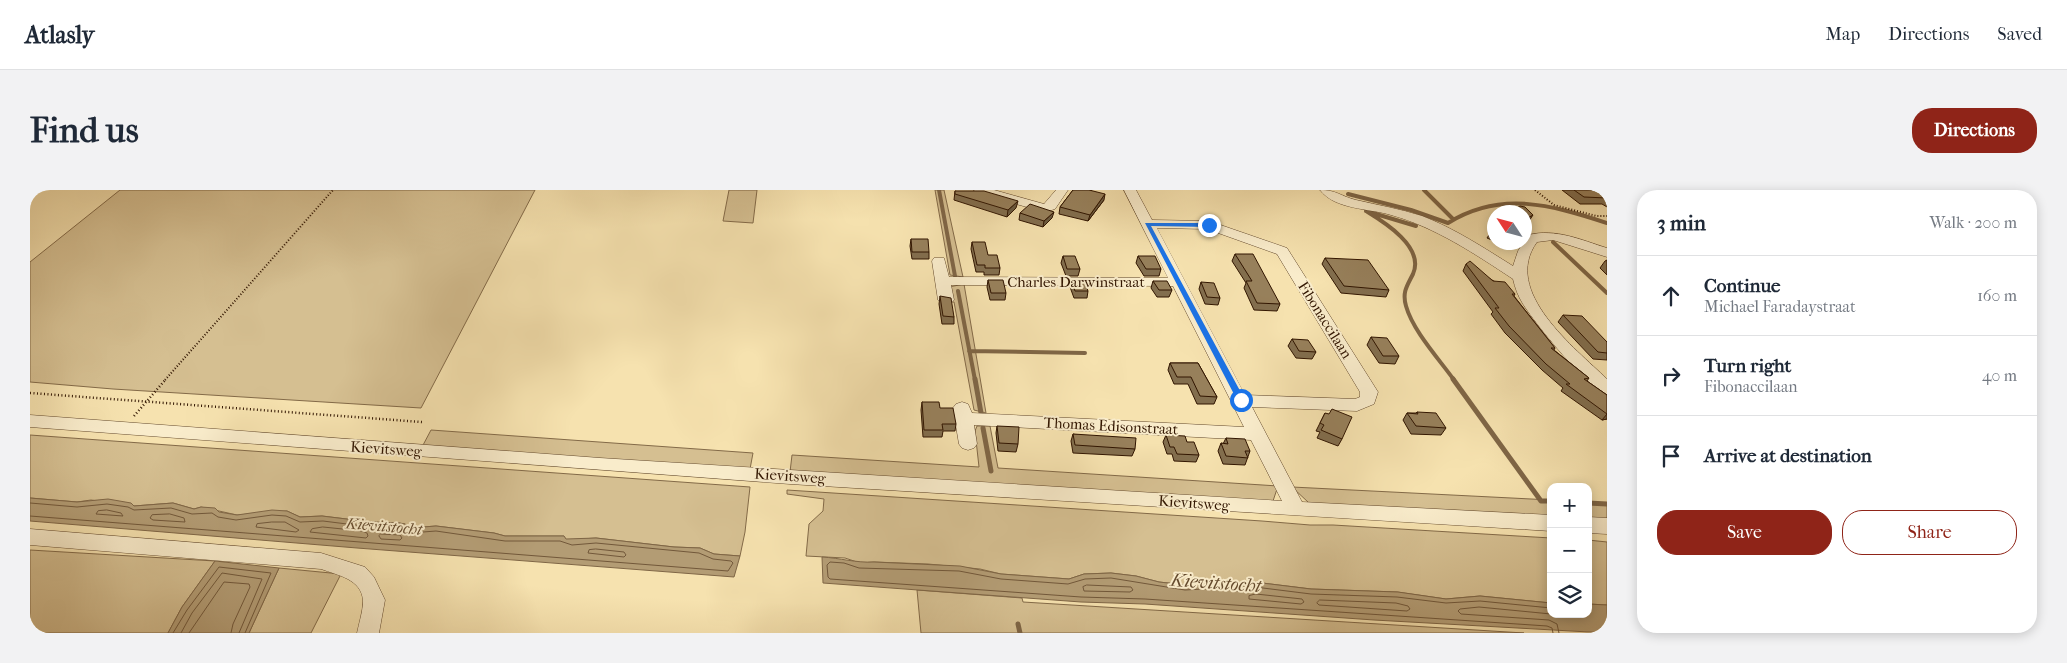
<!DOCTYPE html>
<html lang="en">
<head>
<meta charset="utf-8">
<style>
	:root { --surface:#fff; --page:#f2f2f3; --text:#1f2937; --muted:#747a83; --line:#e0e1e3; --accent:#8f2418 }
	body { margin:0; font-family:"IM FELL French Canon",serif; background:var(--page); color:var(--text) }
	.controls { position:absolute; right:15px; bottom:15px; display:grid; overflow:hidden; border-radius:10px; box-shadow:0 2px 12px #0003 }
	.controls button { width:45px; height:45px; display:grid; place-items:center; padding:0; border:0; border-bottom:1px solid var(--line); background:var(--surface); color:var(--text); font:25px sans-serif }
	.compass { position:absolute; left:1457px; top:15px; width:45px; height:45px; border-radius:50%; background:var(--surface); box-shadow:0 2px 12px #0003; rotate:306deg }
	.stop { position:absolute; width:15px; height:15px; margin:-11px; border:4px solid #1a73e8; border-radius:50%; background:#fff }
	.stop.end { background:#1a73e8; border-color:#fff; box-shadow:0 1px 5px #0008 }
	.list { margin:0; padding:0; list-style:none }
	h2 { display:flex; justify-content:space-between; align-items:center; height:65px; margin:0; padding:0 20px; font-size:21px }
	h2 small { font-size:16px; font-weight:400; color:var(--muted) }
	.list li { display:grid; grid-template-columns:32px 1fr auto; gap:15px; align-items:center; box-sizing:border-box; height:80px; padding:0 20px; border-top:1px solid var(--line) }
	.list b { display:block; font-size:19px; white-space:nowrap }
	.list p { margin:0; font-size:16px; white-space:nowrap; color:var(--muted) }
	.list em { font-size:16px; font-style:normal; color:var(--muted) }
	.actions { display:flex; gap:10px; padding:15px 20px }
	.actions a { flex:1; padding:11px 0; border:1px solid var(--accent); border-radius:20px; text-align:center; font-size:18px; color:var(--accent) }
	.actions .main { background:var(--accent); color:#fff }
	.icon { flex:none; width:28px; height:28px; fill:none; stroke:currentColor; stroke-width:2; stroke-linecap:round; stroke-linejoin:round }
	.map { position:relative; flex:none; width:1577px; height:443px; overflow:hidden; border-radius:20px }
	header { display:flex; align-items:center; gap:30px; box-sizing:border-box; height:70px; padding:0 25px; background:var(--surface); border-bottom:1px solid var(--line) }
	header strong { font-size:24px }
	nav { display:flex; gap:28px; margin-inline-start:auto; font-size:18px }
	.intro { display:flex; align-items:center; justify-content:space-between; box-sizing:border-box; height:120px; padding:0 30px }
	h1 { margin:0; font-size:35px }
	.button { padding:12px 22px; border-radius:20px; background:var(--accent); color:#fff; font-size:18px; font-weight:700 }
	main { display:flex; gap:30px; padding:0 30px }
	aside { flex:1; background:var(--surface); border-radius:20px; box-shadow:0 2px 12px #0003 }
	.map>svg:first-child { display:block }
	.green { fill:#d5bf91; stroke:#836a48 }
	.water { fill:#b39c74; stroke:#7f6646 }
	.lines { fill:none; stroke-linecap:round; stroke-linejoin:round }
	.shore { stroke:#72583a; stroke-width:1 }
	.stream-far1 { stroke:#7f6646; stroke-width:4 }
	.stream { stroke:#7f6646; stroke-width:5 }
	.minor-casing { stroke:#62482c; stroke-width:1 }
	.path-far1 { stroke:#311500; stroke-width:2; stroke-dasharray:1 2; stroke-linecap:butt }
	.path { stroke:#311500; stroke-width:2.5; stroke-dasharray:1 2.5; stroke-linecap:butt }
	.minor { fill:#f9eccb; fill-rule:evenodd }
	.wall { fill:#826e4e; stroke:#311500 }
	.shaded-wall { fill:#6a5a40; stroke:#311500 }
	.building { fill:#97805b; stroke:#311500 }
	.route { fill:#1a73e8 }
	.labels { text-anchor:middle; dominant-baseline:central; stroke-width:4; stroke-linejoin:round; paint-order:stroke }
	.street-label { font-size:15px; fill:#311500; stroke:#f9eccb }
	.water-label { font-size:16px; font-style:italic; fill:#654b2e; stroke:#f9eccb }
	.near-water-label { font-size:19px; font-style:italic; fill:#654b2e; stroke:#f9eccb }
</style>
</head>
<body>
<header>
<strong>Atlasly</strong>
<nav><a>Map</a><a>Directions</a><a>Saved</a></nav>
</header>
<div class="intro"><h1>Find us</h1><a class="button">Directions</a></div>
<main>
<div class="map">
<svg width="1577" height="443" viewBox="0 0 1577 443">
	<rect width="100%" height="100%" fill="#f6e2af"/>
	<filter id="stains"><feTurbulence type="fractalNoise" baseFrequency=".004" numOctaves="4"/><feColorMatrix values="0 0 0 0 .2 0 0 0 0 .09 0 0 0 0 .02 0 0 0 .5 -.17"/></filter>
	<radialGradient id="worn" r=".72"><stop offset=".6" stop-color="#630" stop-opacity="0"/><stop offset="1" stop-color="#630" stop-opacity=".3"/></radialGradient>
	<path class="green" d="M90,0H505L391,218L83,199L0,192V72Z
		M699,0H727L723,33L693,31Z
		M905,0H914L933,87L920,85Z
		M934,94L956,223L944,220L924,112H921L919,97Z
		M947,236H960L968,278L1248,296L1243,311L760,282L762,265L949,277L945,241Z
		M401,240L723,263L720,279L392,257Z
		M0,245L720,297L715,342L710,366L684,364L670,358L644,357L566,348L536,350L534,346H475L464,343L406,336L380,338L375,334L369,333L341,332L292,326L270,327L257,321L207,325L171,317L164,319L143,313L104,316L61,310L47,312L0,308Z
		M1262,297L1521,310V327L1279,313Z
		M757,300L1232,331L1280,335H1303L1521,348V413L1450,406L1416,409L1367,402L1281,399L1224,392L1211,397L1190,393L1172,392L1156,395L1129,392L1106,386L1081,383L1054,384L1039,389L971,384L950,379L898,374L844,372L830,373L815,368L776,366L779,334L793,321L794,309L757,304Z
		M1558,312L1577,313V330L1558,329Z
		M1558,350L1577,352V415L1558,414Z
		M0,360L185,371L152,417L138,443H0Z
		M249,378L311,384L281,443H219Z
		M887,400L992,408L993,412L1494,443H891Z"/>
	<path class="water" d="M0,308L47,312L78,309L101,313L104,316L143,313L164,319L171,317L185,318L189,322L207,325L242,320L257,321L270,327L292,326L341,332L369,333L375,334L380,338L406,336L464,343L475,346H534L536,349L566,348L644,357L670,358L684,364L710,366L704,387L327,358L0,331Z
		M792,367C810,368 826,373 844,372L930,376L971,384L1039,389L1054,384L1081,383L1106,386L1129,392L1156,395L1172,392L1190,393L1211,397L1224,392L1281,399L1368,402L1416,409L1450,406L1521,413V424H1558V414L1577,415V443L1344,430L1115,414L1051,412L793,393Z
		M185,371L249,378L219,443H138L152,417Z"/>
	<g class="lines">
		<path class="shore" d="M0,313L47,317L77,314L98,317L104,320L141,318L162,324L182,323L188,327L206,330L242,325L256,326L270,332L293,331L341,337L368,338L380,343L406,341L475,351H530L542,355L566,353L669,363L683,369L701,371L703,373L698,381L0,326
			M77,320L91,323L93,326L66,324L68,321Z
			M140,324L154,328L155,332L123,330L120,328L122,325Z
			M242,332H255L269,340L266,342L226,337L227,334Z
			M293,337L332,341L337,343L338,346L336,348L280,342L282,339Z
			M351,344L370,345L372,348L370,350L351,349L349,346Z
			M566,359L594,362L596,365L594,367L558,363L559,360Z
			M1057,395L1101,397L1103,400L1100,402L1054,401L1053,397Z
			M1226,404L1272,409L1274,412L1271,414L1219,409V406Z
			M1290,410L1366,413L1378,416L1380,419L1377,421L1289,415L1287,413Z
			M1521,418L1450,411L1416,413L1367,407L1281,404L1225,397L1211,402L1189,398L1155,400L1081,388L1055,389L1038,394L971,389L929,381L829,378L814,373L800,372L797,375L798,387L800,389L1051,407L1115,409L1517,436L1522,438L1523,443
			M1521,424L1449,417L1430,419L1428,421L1431,424L1519,430L1527,434L1529,443
			M143,443L157,420L189,377L241,383L215,443
			M151,443L162,423L192,383L232,389L209,443
			M159,443L194,392L219,394L220,397L203,434L201,443"/>
		<path class="stream-far1" d="M909,0L925,86
			M1394,0L1423,29
			M1318,4L1381,20L1418,33C1471,0 1521,15 1577,33
			M1386,36L1336,21C1354,32 1395,57 1383,84C1377,96 1372,102 1376,116C1383,141 1409,169 1424,190
			M1523,52L1577,103
			M928,101L945,190
			M939,161L1055,163"/>
		<path class="stream" d="M945,189L951,223
			M1423,189L1511,311H1521
			M953,238L961,281
			M1558,313L1577,314
			M988,434L990,443"/>
		<g class="minor-casing">
			<path id="minor" d="M944,0H964L1014,14L1026,0H1038L1025,19L1015,22L946,3Z
				M1094,0H1106L1122,30L1179,31L1257,58L1348,202L1344,214L1327,221L1222,217L1272,312L1521,325V341L760,294L0,237V225L570,268L1252,311L1221,250L944,235L947,254L944,258L938,260L932,258L929,254L923,218L926,214L932,212L938,214L942,223L1214,237L1143,96L921,95L924,110L921,113H911L908,110L902,71L904,68H914L919,87L1138,88ZM1127,38L1177,39L1247,64L1330,202V207L1325,209L1215,205Z
				M1290,0C1307,0 1310,6 1326,10C1348,15 1370,19 1392,26C1424,38 1454,58 1483,76L1488,61L1498,45C1526,38 1551,50 1577,58V67L1523,50L1507,52C1471,101 1545,158 1577,189V205C1559,200 1504,132 1493,114C1488,106 1485,98 1483,89C1445,64 1405,37 1361,25C1339,18 1305,20 1290,0Z
				M1558,327L1577,328V344L1558,343Z
				M0,339L291,363L335,377L344,387L355,410L349,443H327C329,433 333,421 333,411C332,389 307,385 291,379L0,355Z"/>
		</g>
		<path class="path-far1" d="M1505,0L1524,15L1566,26H1577
			M135,190L303,0"/>
		<path class="path" d="M0,203L392,232
			M104,226L136,189"/>
		<use href="#minor" class="minor"/>
	</g>
	<path class="wall" d="M1043,0H1062L1061,1L1074,10L1058,31L1029,24L1030,17Z
		M1532,0H1577V17L1572,14H1550Z
		M925,1L986,18L977,27L924,10Z
		M990,23L1022,28L1013,37L989,30Z
		M1464,37V51L1457,48L1461,42Z
		M881,49L899,62V69H882L880,56Z
		M942,52L958,65L970,78L969,85H954V82H946L941,59Z
		M1205,64L1250,114L1247,121L1224,120L1214,98L1216,93L1202,71Z
		M1033,66L1050,79L1048,86H1036L1031,73Z
		M1108,66L1131,79L1129,86H1114L1106,73Z
		M1295,68L1359,100L1356,107L1311,103L1292,74Z
		M1577,70V85L1570,78L1575,71Z
		M1436,74L1485,104L1484,106L1525,158L1524,160L1559,188L1557,191L1577,205V229L1572,230L1531,201L1533,198L1512,180L1475,143L1461,124L1463,122L1433,81Z
		M958,90L976,103L975,110H960L957,97Z
		M1041,90L1058,101L1057,108H1044L1040,97Z
		M1123,91L1142,100L1139,107H1127L1121,98Z
		M1171,92L1190,108L1188,115L1175,114L1169,99Z
		M910,106L924,127V134H912L909,114Z
		M1533,125L1577,152V170L1563,169L1528,132Z
		M1341,147L1369,166L1365,174L1349,173L1337,155Z
		M1262,149L1286,162L1282,169L1266,168L1258,156Z
		M1140,173H1168L1187,207L1184,214H1167L1158,194H1144L1138,180Z
		M892,212L910,218L926,234L925,241H913L912,247H893L891,220Z
		M1387,222L1416,238L1411,245L1381,244L1373,230L1377,223H1386Z
		M1295,223L1312,249L1308,256L1287,248L1290,242L1286,241Z
		M967,236L988,254L986,262L968,261L966,243Z
		M1043,244L1105,259L1102,266L1043,263L1041,251Z
		M1136,245L1157,252L1169,265L1166,272L1144,271L1142,264H1137L1133,252Z
		M1196,248L1220,261L1215,275L1193,274L1188,261L1191,253L1193,254Z"/>
	<path class="shaded-wall" d="M1075,4L1074,10L1058,31L1060,25Z
		M988,11L986,18L977,27L978,20Z
		M1024,22L1022,28L1013,37L1014,31Z
		M1503,25L1499,31L1494,34V30Z
		M1577,224V229L1572,230Z"/>
	<path class="building" d="M1043,0H1059L1075,4L1060,25L1030,17Z
		M1544,0H1577V8L1554,7Z
		M925,1H954L988,11L978,20L925,4Z
		M1000,14L1024,22L1014,31L990,23Z
		M1490,16L1495,17L1503,25L1494,30V22H1480Z
		M1464,37V43L1461,42Z
		M881,49H898L899,62H882Z
		M942,52H955L958,65H967L970,78H955V75H947Z
		M1205,64H1223L1250,114L1227,113L1216,91H1222Z
		M1033,66H1045L1050,79H1037Z
		M1108,66H1125L1131,79H1116Z
		M1295,68L1338,70L1359,100L1314,96Z
		M1440,71L1463,91L1475,92L1485,104H1482L1525,158H1521L1559,188L1554,189L1577,205V224L1536,194H1540L1516,174L1479,136L1465,118H1469L1436,74Z
		M958,90H973L976,103H961Z
		M1041,90H1054L1058,101H1045Z
		M1123,91H1137L1142,100H1129Z
		M1171,92L1184,93L1190,108L1177,107Z
		M910,106L921,108L924,127L913,126Z
		M1533,125L1552,126L1577,152V163L1568,162Z
		M1341,147L1357,148L1369,166H1353Z
		M1262,149L1278,150L1286,162L1269,161Z
		M1140,173H1168L1187,207L1170,206L1161,187H1147Z
		M892,212H909L910,218H923L926,234H912L913,240H894Z
		M1302,219L1322,227L1312,249L1291,240L1294,235L1290,233L1295,223L1299,224Z
		M1387,222L1406,223L1416,238L1386,236L1377,223L1388,224Z
		M967,236L989,237L988,254L969,253Z
		M1043,244L1106,248L1105,259L1045,255Z
		M1136,245L1155,246L1157,252H1164L1169,265L1147,264L1144,257H1140Z
		M1196,248L1215,249L1220,261H1215L1218,268L1196,266L1191,253L1198,254Z"/>
	<path class="route" d="M1115,33H1179L1182,35L1179,37L1121,36L1215,210L1214,212L1207,210Z"/>
	<g class="labels">
		<g class="street-label">
			<text x="1046" y="92">Charles Darwinstraat</text>
			<text transform="translate(1295 130) rotate(58)">Fibonaccilaan</text>
			<text transform="translate(1081 236) rotate(3)">Thomas Edisonstraat</text>
			<text transform="translate(356 259) rotate(4)">Kievitsweg</text>
			<text transform="translate(760 286) rotate(4)">Kievitsweg</text>
			<text transform="translate(1164 313) rotate(4)">Kievitsweg</text>
		</g>
		<g class="water-label">
			<text transform="translate(354 336) rotate(5)">Kievitstocht</text>
		</g>
		<g class="near-water-label">
			<text transform="translate(1186 393) rotate(4)">Kievitstocht</text>
		</g>
	</g>
	<rect width="100%" height="100%" filter="url(#stains)"/>
	<rect width="100%" height="100%" fill="url(#worn)"/>
</svg>
<div class="controls">
<button>+</button>
<button>−</button>
<button><svg class="icon" aria-label="layers" viewBox="0 0 24 24"><path d="M12 4l9 5-9 5-9-5zM3 14l9 5 9-5"/></svg></button>
</div>
<svg class="compass" viewBox="-18 -18 36 36"><path d="M0-13l5 13h-10z" fill="#e53935"/><path d="M0 13l5-13h-10z" fill="#747a83"/></svg>
<div class="stop" style="left:1211px;top:210px"></div>
<div class="stop end" style="left:1179px;top:35px"></div>
</div>
<aside>
<h2>3 min<small>Walk · 200 m</small></h2>
<ul class="list">
<li><svg class="icon" aria-label="ahead" viewBox="0 0 24 24"><path d="M12 20V5M6 11l6-6 6 6"/></svg><div><b>Continue</b><p>Michael Faradaystraat</p></div><em>160 m</em></li>
<li><svg class="icon" aria-label="right" viewBox="0 0 24 24"><path d="M7 20v-9h11M14 6l5 5-5 5"/></svg><div><b>Turn right</b><p>Fibonaccilaan</p></div><em>40 m</em></li>
<li><svg class="icon" aria-label="arrive" viewBox="0 0 24 24"><path d="M6 21V4h12l-3 4 3 4H6"/></svg><div><b>Arrive at destination</b></div></li>
</ul>
<div class="actions"><a class="main">Save</a><a>Share</a></div>
</aside>
</main>
</body>
</html>
